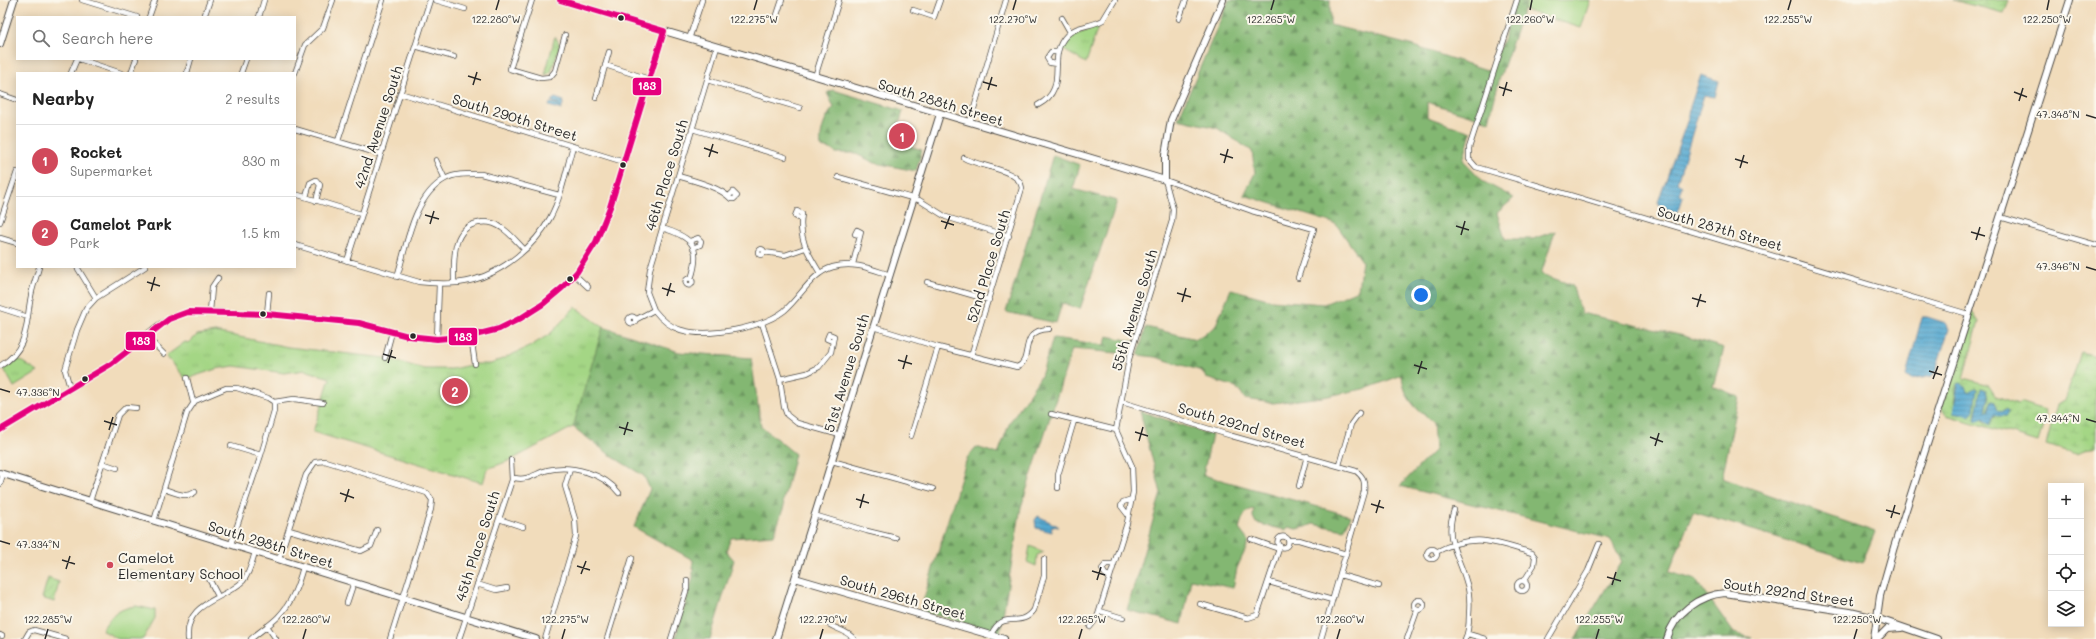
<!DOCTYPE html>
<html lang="en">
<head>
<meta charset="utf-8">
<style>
	:root { --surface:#fff; --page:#f6f6f6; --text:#222; --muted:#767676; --line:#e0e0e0; --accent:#d1495b }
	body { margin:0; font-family:Mali,sans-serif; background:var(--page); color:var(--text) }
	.controls { position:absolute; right:12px; bottom:12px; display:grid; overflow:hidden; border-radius:0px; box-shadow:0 2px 10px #0003 }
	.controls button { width:36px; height:36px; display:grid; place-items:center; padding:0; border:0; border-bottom:1px solid var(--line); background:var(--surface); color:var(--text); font:20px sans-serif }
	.you { position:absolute; left:1421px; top:295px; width:14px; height:14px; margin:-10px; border:3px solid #fff; border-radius:50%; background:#1a73e8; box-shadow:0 0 0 6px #1a73e833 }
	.badge { display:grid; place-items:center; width:26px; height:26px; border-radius:50%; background:var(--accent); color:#fff; font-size:13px; font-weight:700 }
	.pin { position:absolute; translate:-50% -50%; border:2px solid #fff; box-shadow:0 1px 4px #0006 }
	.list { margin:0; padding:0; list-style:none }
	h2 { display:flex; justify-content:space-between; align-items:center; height:52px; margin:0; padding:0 16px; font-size:17px }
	h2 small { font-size:13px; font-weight:400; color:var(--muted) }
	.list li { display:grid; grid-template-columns:26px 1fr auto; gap:12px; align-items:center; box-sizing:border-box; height:72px; padding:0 16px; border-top:1px solid var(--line) }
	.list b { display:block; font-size:15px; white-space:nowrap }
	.list p { margin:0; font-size:13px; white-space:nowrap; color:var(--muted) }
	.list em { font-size:13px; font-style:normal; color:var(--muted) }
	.icon { flex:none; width:22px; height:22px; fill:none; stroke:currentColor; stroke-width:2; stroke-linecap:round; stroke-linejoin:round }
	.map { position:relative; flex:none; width:2096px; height:639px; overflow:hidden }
	.search { position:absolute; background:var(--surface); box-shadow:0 2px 10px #0003; left:16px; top:16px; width:280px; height:44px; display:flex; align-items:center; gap:10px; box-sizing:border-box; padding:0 14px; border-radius:0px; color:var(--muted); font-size:15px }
	.panel { position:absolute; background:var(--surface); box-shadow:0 2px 10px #0003; left:16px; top:72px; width:280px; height:196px; border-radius:0px }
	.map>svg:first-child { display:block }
	.grass { fill:#a4d685; stroke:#688058 }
	.forest { fill:url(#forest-firs); stroke:#57714e }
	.wetland { fill:url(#wetland-marsh); stroke:#688058; fill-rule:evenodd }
	.park { fill:url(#park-tufts); stroke:#688058 }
	.garden { fill:url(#garden-furrows); stroke:#688058 }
	.water { fill:url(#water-rules); stroke:#406a7e }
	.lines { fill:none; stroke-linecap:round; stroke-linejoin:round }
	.street-casing { stroke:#494641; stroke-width:6 }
	.secondary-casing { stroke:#494641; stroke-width:8 }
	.street { stroke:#fff; stroke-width:4.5 }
	.secondary { stroke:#fff; stroke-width:6 }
	.bus-1-casing { stroke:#fbf7ec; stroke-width:9 }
	.bus-1 { stroke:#e5007d; stroke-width:6 }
	.ticks { fill:none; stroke:#2b2b2b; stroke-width:1.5 }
	.bus-dot { fill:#2b2b2b; stroke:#fbf7ec; stroke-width:1.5 }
	.poi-dot { fill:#d1495b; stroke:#fbf7ec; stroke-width:1.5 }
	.labels { text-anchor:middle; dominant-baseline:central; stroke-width:4; stroke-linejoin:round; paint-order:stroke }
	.street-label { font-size:14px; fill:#2b2b2b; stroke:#fbf7ec }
	.poi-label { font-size:14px; fill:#2b2b2b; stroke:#fbf7ec; text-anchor:start }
	.ticks-label { font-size:10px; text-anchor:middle; fill:#2b2b2b; stroke:#fbf7ec; stroke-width:4; stroke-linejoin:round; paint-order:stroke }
	.line-badge { stroke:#fbf7ec; stroke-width:1.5 }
	.badge-label { font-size:11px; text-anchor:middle; font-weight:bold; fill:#fff }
</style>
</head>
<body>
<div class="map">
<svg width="2096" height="639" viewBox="0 0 2096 639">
	<defs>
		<pattern id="forest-firs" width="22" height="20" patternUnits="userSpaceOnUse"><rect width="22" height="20" fill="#83b772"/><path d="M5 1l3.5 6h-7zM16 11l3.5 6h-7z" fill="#6b955e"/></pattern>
		<pattern id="wetland-marsh" width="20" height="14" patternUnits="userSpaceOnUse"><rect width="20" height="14" fill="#a4d685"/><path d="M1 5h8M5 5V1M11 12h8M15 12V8" fill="none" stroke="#8db873"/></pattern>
		<pattern id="park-tufts" width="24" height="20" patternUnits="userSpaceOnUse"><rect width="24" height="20" fill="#a4d685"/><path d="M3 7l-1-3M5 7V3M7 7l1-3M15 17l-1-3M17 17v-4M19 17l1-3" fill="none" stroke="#8db873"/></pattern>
		<pattern id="garden-furrows" width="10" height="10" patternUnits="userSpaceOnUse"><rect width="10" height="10" fill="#a4d685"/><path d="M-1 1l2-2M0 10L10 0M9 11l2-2" fill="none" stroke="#8db873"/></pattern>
		<pattern id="water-rules" width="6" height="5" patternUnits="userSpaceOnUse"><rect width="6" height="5" fill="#55a8d0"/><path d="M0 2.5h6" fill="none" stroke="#4789a9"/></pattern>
	</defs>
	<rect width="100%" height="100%" fill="#fbf7ec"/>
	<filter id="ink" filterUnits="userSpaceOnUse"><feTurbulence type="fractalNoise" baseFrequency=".025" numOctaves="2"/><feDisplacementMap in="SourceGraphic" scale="8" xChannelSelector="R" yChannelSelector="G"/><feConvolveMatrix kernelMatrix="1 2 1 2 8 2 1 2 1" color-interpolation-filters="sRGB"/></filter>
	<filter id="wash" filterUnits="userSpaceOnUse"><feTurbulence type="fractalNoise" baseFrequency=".012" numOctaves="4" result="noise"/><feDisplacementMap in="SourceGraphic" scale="16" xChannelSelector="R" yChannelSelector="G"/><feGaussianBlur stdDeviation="0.9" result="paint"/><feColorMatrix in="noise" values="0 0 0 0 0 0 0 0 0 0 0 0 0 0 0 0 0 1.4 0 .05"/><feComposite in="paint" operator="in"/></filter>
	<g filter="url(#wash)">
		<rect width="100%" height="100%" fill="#f1dcbb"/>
		<path class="grass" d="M1527,0H1590L1581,28L1524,10Z
			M136,606L155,610V618L143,639H118L102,630C110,616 119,608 136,606Z"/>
		<path class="forest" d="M1229,0H1330V25L1410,45L1490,71L1505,35L1514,0H1527L1500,77L1489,121L1427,102V117L1471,132L1463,160L1484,182L1514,198L1497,213L1505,239H1533L1555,231L1541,274L1572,285L1581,313L1684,336L1724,348L1713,386L1739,397L1722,478L1875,532L1862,563L1693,512L1669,572L1696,580L1734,633L1752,638L1575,639L1622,562L1610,539L1400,486L1435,450L1433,422C1415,408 1404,399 1402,375L1368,388L1323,397L1273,403L1245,399L1236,387L1206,378L1202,371L1155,357L1138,355L1146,327L1196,339L1215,327L1231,289L1271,300L1324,304L1358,290L1362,261L1336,224L1244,195L1255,173L1252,151L1217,128L1178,119Z
			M833,90L903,111L894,141L922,150L916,171L875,163L854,153H836L830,149L821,147C819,133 825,117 834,107L827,93Z
			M1053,155L1080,165L1073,189L1117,201L1080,309L1062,303L1056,323L1006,312Z
			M603,327L679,352L751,358L761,426L795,454L783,501L784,506L774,535L731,538L726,551L734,560L710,639H675L693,578V560L634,527L650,489L644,476L613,457L573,427Z
			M1107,336L1133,341L1129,354L1072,349L1021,507L1000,633L920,611L967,458L976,447L998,454L1010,422L1041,376L1053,338L1105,345Z
			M1140,411L1212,435L1203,475L1351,516L1344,530L1313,524L1306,527L1296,529L1289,527L1285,530L1256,523L1253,517L1254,509C1244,510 1241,521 1239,529L1249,542L1237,568L1233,588L1191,579L1182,624L1127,610L1161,493Z"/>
		<path class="wetland" d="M1953,0H2009L2004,13Z
			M1972,312L1979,322L1963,378L1989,385L1996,396L2018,404L2020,402L2045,410L2046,416L2038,442L1946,415L1941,408ZM1957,384L1968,392L1977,389L1976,394L1954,401ZM1986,390L1988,399L1986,413L1989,411L1991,400L1995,401L1998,410L2002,411L2006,409L2008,412L2006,416L1995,414L1992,421L1986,423L1983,418L1975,414L1981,397Z
			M2081,352L2096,356V447L2076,454L2046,445L2057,405L2065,400Z"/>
		<path class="park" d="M1098,27L1086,63L1062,49L1074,35Z
			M555,36L560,45L551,72L545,75Z
			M575,307L603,327L573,427L511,460L487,469L483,483L313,432L330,378L305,370L284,373L234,366L216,369L186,379L166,356L185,342L189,343L197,335L215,332L288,347L385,358L424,369H452L475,364H491L529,347L550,334Z
			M18,359L38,372L14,387L4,369Z
			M1030,546L1044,552L1037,555L1036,566L1027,562Z
			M136.5 576a5.5 5.5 0 1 1 11 0a5.5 5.5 0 1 1-11 0Z"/>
		<path class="garden" d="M48,578L59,582L54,602L42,598Z"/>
		<path class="water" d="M1701,75L1719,81L1715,97L1704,95L1677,183L1682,186L1679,194L1683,196L1680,208L1677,212L1661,207L1658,202L1689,116L1690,107Z
			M555,98L564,101L561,110L549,106L550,103L560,105L551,101Z
			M1922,317H1927L1946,323L1949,329L1935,372L1932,376L1911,380L1906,376Z
			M1960,383L1966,386L1968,392L1975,388L1977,389L1974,410L1970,416L1953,412L1958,384Z
			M1981,388L1986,390L1988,399L1986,412L1989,411L1991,400L1995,401L1998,410L2002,411L2006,409L2008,412L2006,416H1998L1995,414L1990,425L1983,418L1978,420L1975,419Z
			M1038,516L1058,526L1059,527L1051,526L1052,532L1036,528L1035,520Z"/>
	</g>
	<g filter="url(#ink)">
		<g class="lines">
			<g class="street-casing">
				<path id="street" d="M82,0L137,17
					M435,0L465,9
					M532,0L510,69L541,78L550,77L555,71L565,35
					M1517,0L1469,148V159L1476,167L1968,314
					M913,10L934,17L940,0
					M149,17L155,0
					M204,17L210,0
					M259,17L264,0
					M1062,18L1070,32
					M1179,19L1186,0
					M775,21L782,0
					M689,39L702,0
					M415,46L454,57
					M79,59L121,73
					M1057,64L1050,63L1047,58L1051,52H1058
					M605,65L649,79
					M71,73L77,59
					M131,73L136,59
					M187,73L191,59
					M241,73L246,59
					M295,73L305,45L323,28L333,0
					M815,77L839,0
					M707,80L800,108
					M400,93L624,162
					M0,94L17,100
					M596,98L609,52
					M1038,105C1071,88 1045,57 1067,35C1077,25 1091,27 1103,20L1115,0
					M970,122L1006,0
					M295,129L380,154
					M692,129L785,157
					M338,141L383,0
					M964,158C979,167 1020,169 1022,188L971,356
					M436,160L445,179
					M678,176C695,181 720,187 731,199H734L737,196L733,192L729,196
					M838,177L919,200L946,217L1009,236
					M1165,180L1252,211L1314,229L1298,278
					M295,194L361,214
					M306,197L310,183L316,180L320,185L316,201
					M2000,217L2096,245
					M799,218L795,216L797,211L802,214C798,237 807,252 820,273
					M0,222L17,172
					M662,228C692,237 702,246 691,279
					M0,238L17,243
					M690,241L698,238L701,241L700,245L693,248
					M295,245L419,282C437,284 455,285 473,280C503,272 535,246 550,218C562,196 566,170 573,146
					M758 252a3 3 0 1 1 6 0a3 3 0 1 1-6 0Z
					M764,252L785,255L805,248
					M347,261L430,0
					M853,264L861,232L857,230L855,234L860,235
					M77,267L96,298
					M575,275L588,287
					M397,277C407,245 413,197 445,179C455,173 470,174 481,174L559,195
					M685.5 282a3.5 3.5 0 1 1 7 0a3.5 3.5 0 1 1-7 0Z
					M454,282C454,261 451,228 478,223C486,221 495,223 502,228C510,233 517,242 524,249
					M927,282L989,300
					M0,308L28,317
					M654,310L647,292L650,269L717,47
					M210,312L212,287L218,278
					M267,314L269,293
					M628.5 320a3.5 3.5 0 1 1 7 0a3.5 3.5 0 1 1-7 0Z
					M635,320L654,310C661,319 670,327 681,330C708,338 762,328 784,311C801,297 811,273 833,267C854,261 871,269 890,275
					M762,323L780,379L784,407L787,415L797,423L840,435
					M873,327L938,347L1017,367C1034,361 1017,330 1049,329
					M146,336L164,354
					M471,336L475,364
					M437,339L439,284
					M385,358L392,332
					M0,366C31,348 25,321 32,291C34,283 37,275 39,267
					M187,378L193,402
					M780,379L807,373L819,367L831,352L834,336L829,334L827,339L832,341
					M70,388L65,370L77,330L86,309L96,298L145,267
					M1122,402L1232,436L1356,471C1364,477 1365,482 1364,491L1321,639
					M1051,414L1116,430
					M0,430C37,408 76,387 112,364C136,347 158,316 189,312C205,310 222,312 238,313C278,314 319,317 359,323C377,325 393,333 411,336C473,346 540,321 578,271C604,238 614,195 626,156C638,114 652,73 664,31
					M911,436L938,347
					M231,446L261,455
					M832,461L933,489
					M102,463L117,468
					M1339,465L1351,424L1359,413
					M512,480L515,478C528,481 536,473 548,470C571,464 605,474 619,493
					M0,484L3,474
					M1299,486L1307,456
					M1058,488V475L1074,421
					M164,489C173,492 187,499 195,492
					M90,501L118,415L126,407L136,408
					M1454,510C1444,540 1458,553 1466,581C1470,592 1470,603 1469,615C1469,623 1469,632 1465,639
					M814,515L867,531L896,538
					M1128,515L1121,506L1123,502L1132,499
					M499,519L523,527
					M154,521L187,413L195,401L226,388H237L268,398L274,402L294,399L323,403
					M289,530L361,551L371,546L377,530
					M1277.5 542a5.5 5.5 0 1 1 11 0a5.5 5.5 0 1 1-11 0Z
					M1251,539L1279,549
					M1288,540H1299L1346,554
					M231,544L261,455L274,411V402
					M1427 554a5 5 0 1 1 10 0a5 5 0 1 1-10 0Z
					M1436,552C1474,532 1494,542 1532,553L1535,557L1534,565L1524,581
					M279,559L306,475L315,462L325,461L427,493L432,500L431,509L390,639
					M1340,575L1379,586
					M208,577L218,596
					M1110,577L1105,574L1102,569L1106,564H1114
					M1517 586a5 5 0 1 1 10 0a5 5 0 1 1-10 0Z
					M1269,582L1332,600
					M477,584L496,590L507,588
					M1414 605a5 5 0 1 1 10 0a5 5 0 1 1-10 0Z
					M347,603L354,582
					M1200,604L1248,618L1257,615L1280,546
					M1100,611L1123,618
					M823,620C833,630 845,628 854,639
					M267,626L276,639
					M1090,627L1097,618L1127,523L1133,492L1132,466L1116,430L1129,359L1172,221L1173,209L1165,180
					M1468,634L1485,639
					M0,635L2,636
					M991,635C1003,608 1020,630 1034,610L1044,576V559
					M25,639L29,632L34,630L66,639
					M188,639C185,601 223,601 243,581C250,573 252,562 255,552
					M251,639C260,631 270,625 278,617C292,603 298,585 303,567
					M459,639L512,480L511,460
					M545,639L576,536L575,519L565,486L570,469
					M607,639L632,558
					M671,639L687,588V580
					M1407,639L1417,611
					M1548,639L1588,571L1599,544"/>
			</g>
			<g class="secondary-casing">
				<path id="secondary" d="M560,0L1165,180V155L1171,120L1223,0
					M0,44L14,0
					M0,473L536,639
					M795,578L1004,639
					M776,639L940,114
					M1667,639C1674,613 1699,595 1725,593L1850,612L1876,618L1937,639
					M1874,639L1880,596L1894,547L2070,0
					M1877,639L1887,629L1901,628"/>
			</g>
			<use href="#street" class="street"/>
			<use href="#secondary" class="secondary"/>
			<g class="bus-1-casing">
				<path id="bus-1" d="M0,430L111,364L169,319L188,312L267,314L359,323L408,336L437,339L471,336L499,329L521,318L543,304L562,288L577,272L596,242L610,207L664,31L560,0"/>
			</g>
			<use href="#bus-1" class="bus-1"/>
		</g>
	</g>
	<path class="ticks" d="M496,10L499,0M754,10L757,0M1013,10L1016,0M1271,10L1274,0M1530,10L1532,0M1788,10L1791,0M2047,10L2049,0M468,76L481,80M983,82L997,86M473,85L477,72M1499,87L1512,91M988,90L992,77M2014,92L2027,97M1503,96L1507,82M2019,101L2023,88M2086,115L2096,118M704,148L718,153M1220,154L1233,158M709,157L713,144M1735,159L1748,163M1224,163L1228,149M1740,168L1744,155M425,215L439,219M941,221L954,225M430,224L434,211M1456,226L1469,230M945,229L950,216M1971,232L1985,236M1461,235L1465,221M1976,240L1980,227M2086,267L2096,270M147,282L160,286M662,288L675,292M151,291L155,277M1177,293L1191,297M667,296L671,283M1692,298L1706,302M1182,302L1186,288M1697,307L1701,294M383,354L396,358M898,360L912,364M388,363L392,350M1414,365L1427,369M903,369L907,355M1929,371L1942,375M1418,374L1422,361M1933,379L1938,366M0,389L10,392M2086,419L2096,422M104,421L117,425M619,427L633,431M109,430L113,417M1135,432L1148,436M624,435L628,422M1650,437L1663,442M1139,441L1143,427M1655,446L1659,433M340,493L354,498M856,499L869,503M345,502L349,489M1371,504L1384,508M860,508L864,494M1886,510L1900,514M1376,513L1380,500M1891,518L1895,505M0,541L10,544M62,560L75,564M577,566L590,570M66,569L70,556M1092,571L1105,575M581,574L586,561M1607,577L1621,581M1097,580L1101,567M1612,585L1616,572M45,639L48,629M303,639L306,629M562,639L565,629M820,639L823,629M1079,639L1082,629M1337,639L1340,629M1596,639L1599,629M1854,639L1857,629"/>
	<g class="bus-dot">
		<circle cx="621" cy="18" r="3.5"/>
		<circle cx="623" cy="165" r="3.5"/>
		<circle cx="570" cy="279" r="3.5"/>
		<circle cx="263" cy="314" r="3.5"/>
		<circle cx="413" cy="336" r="3.5"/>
		<circle cx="85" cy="379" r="3.5"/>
	</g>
	<circle class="poi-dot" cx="110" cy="565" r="4"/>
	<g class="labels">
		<g class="street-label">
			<text transform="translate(941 102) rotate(17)">South 288th Street</text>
			<text transform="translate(515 117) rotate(17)">South 290th Street</text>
			<text transform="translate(378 127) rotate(-72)">42nd Avenue South</text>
			<text transform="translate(666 175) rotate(-73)">46th Place South</text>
			<text transform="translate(1720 228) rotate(16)">South 287th Street</text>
			<text transform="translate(988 266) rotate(-73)">52nd Place South</text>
			<text transform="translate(1134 310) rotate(-73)">55th Avenue South</text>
			<text transform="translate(846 373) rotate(-73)">51st Avenue South</text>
			<text transform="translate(1242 425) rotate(16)">South 292nd Street</text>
			<text transform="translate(271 544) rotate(17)">South 298th Street</text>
			<text transform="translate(477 546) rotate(-72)">45th Place South</text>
			<text transform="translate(1789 592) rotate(8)">South 292nd Street</text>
			<text transform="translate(903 597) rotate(16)">South 296th Street</text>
		</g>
		<g class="poi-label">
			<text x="118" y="557">Camelot<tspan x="118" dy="16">Elementary School</tspan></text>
		</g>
	</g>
	<g class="ticks-label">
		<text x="496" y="23">122.280°W</text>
		<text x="754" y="23">122.275°W</text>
		<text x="1013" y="23">122.270°W</text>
		<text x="1271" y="23">122.265°W</text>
		<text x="1530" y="23">122.260°W</text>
		<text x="1788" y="23">122.255°W</text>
		<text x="2047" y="23">122.250°W</text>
		<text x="2058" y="118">47.348°N</text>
		<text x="2058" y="270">47.346°N</text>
		<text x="38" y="396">47.336°N</text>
		<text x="2058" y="422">47.344°N</text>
		<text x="38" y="548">47.334°N</text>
		<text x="48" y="623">122.285°W</text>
		<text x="306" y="623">122.280°W</text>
		<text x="565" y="623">122.275°W</text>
		<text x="823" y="623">122.270°W</text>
		<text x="1082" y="623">122.265°W</text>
		<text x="1340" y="623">122.260°W</text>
		<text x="1599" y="623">122.255°W</text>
		<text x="1857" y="623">122.250°W</text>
	</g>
	<g class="line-badge">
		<rect x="632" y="77" width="30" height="19" rx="4" fill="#e5007d"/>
		<rect x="448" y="327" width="30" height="19" rx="4" fill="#e5007d"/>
		<rect x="125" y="331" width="31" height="20" rx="4" fill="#e5007d"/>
	</g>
	<g class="badge-label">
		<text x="647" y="90">183</text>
		<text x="463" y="341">183</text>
		<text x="141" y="345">183</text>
	</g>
</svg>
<div class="controls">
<button>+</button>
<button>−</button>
<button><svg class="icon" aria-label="locate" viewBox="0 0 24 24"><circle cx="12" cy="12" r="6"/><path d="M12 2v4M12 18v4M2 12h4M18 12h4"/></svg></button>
<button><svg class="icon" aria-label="layers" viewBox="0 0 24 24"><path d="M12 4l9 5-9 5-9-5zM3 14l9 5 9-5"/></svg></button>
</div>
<div class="you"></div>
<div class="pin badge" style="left:902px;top:136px">1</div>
<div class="pin badge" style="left:455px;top:391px">2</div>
<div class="search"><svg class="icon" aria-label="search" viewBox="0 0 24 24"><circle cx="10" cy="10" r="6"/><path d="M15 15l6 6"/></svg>Search here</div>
<section class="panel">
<h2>Nearby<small>2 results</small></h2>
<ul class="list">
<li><span class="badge">1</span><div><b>Rocket</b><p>Supermarket</p></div><em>830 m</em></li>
<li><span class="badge">2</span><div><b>Camelot Park</b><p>Park</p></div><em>1.5 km</em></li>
</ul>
</section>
</div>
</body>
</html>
